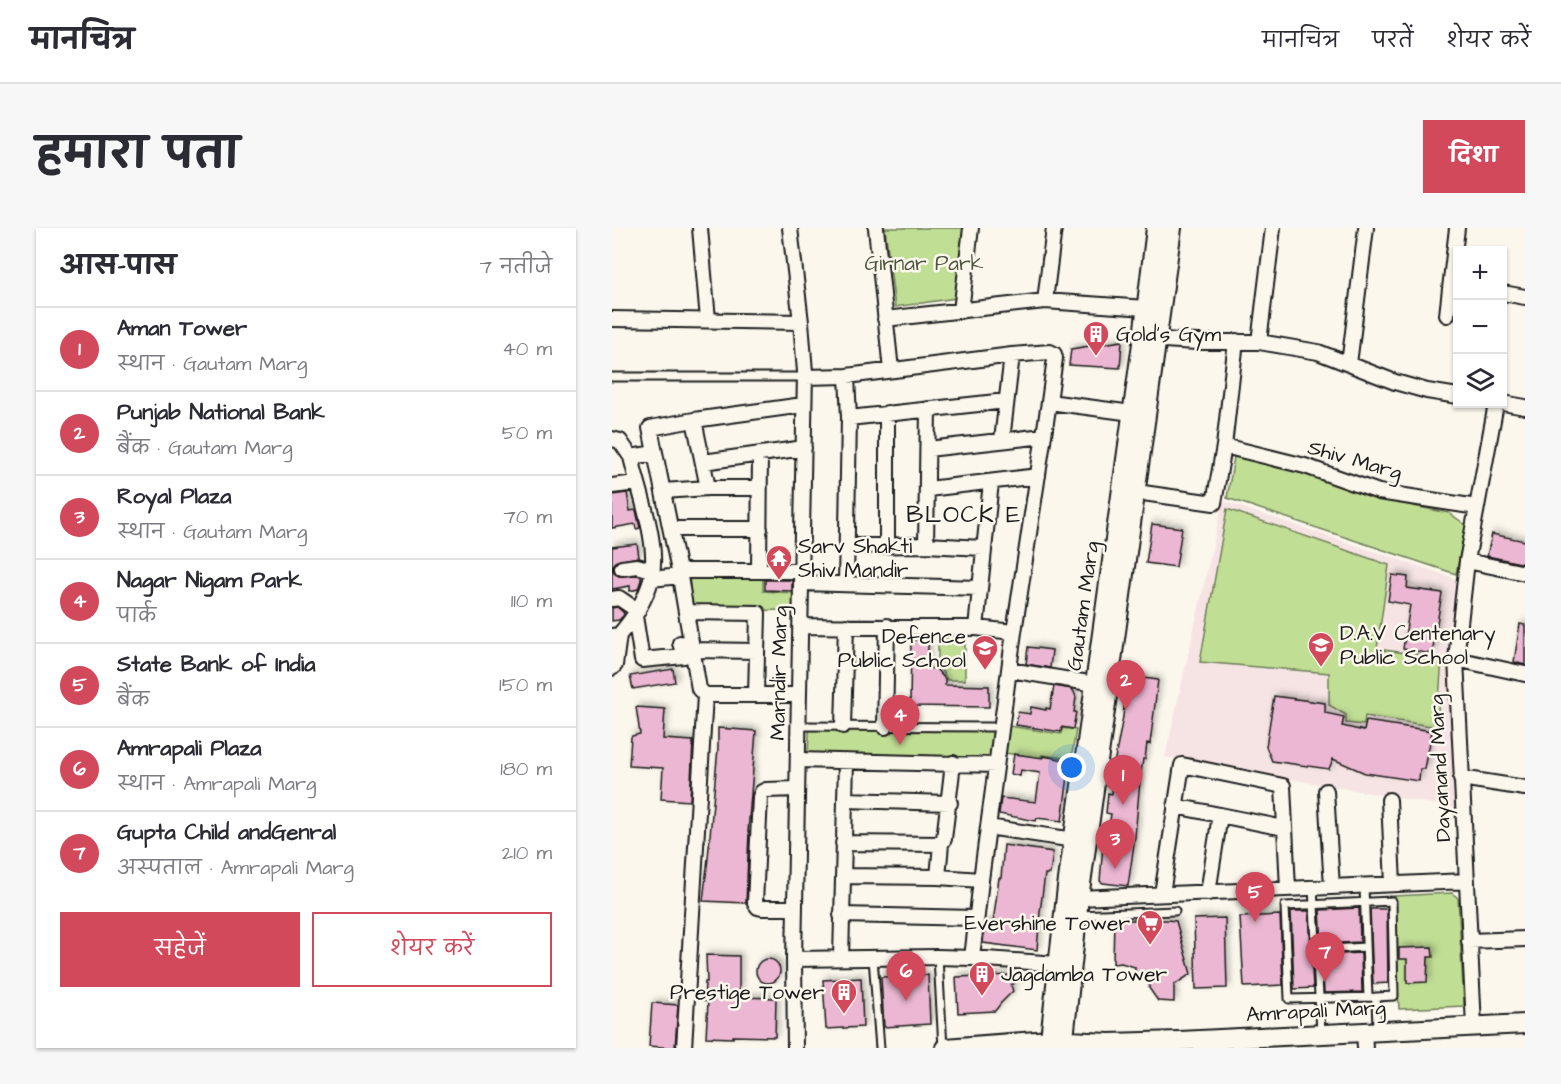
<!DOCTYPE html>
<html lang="hi">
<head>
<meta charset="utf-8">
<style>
	:root { --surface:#fff; --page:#f7f7f7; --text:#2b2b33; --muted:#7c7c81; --line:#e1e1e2; --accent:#d1495b }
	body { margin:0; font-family:"Architects Daughter","Playpen Sans Deva",sans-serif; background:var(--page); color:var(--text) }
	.controls { position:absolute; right:18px; top:18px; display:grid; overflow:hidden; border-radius:0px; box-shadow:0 2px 4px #0004 }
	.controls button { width:54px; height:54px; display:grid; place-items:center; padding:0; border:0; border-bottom:2px solid var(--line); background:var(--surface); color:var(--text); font:30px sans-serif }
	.you { position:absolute; left:460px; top:540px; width:21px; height:21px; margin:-15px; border:4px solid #fff; border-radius:50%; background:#1a73e8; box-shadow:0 0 0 9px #1a73e833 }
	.badge { display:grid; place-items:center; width:39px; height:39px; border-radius:50%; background:var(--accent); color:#fff; font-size:20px; font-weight:700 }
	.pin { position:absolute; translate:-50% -50px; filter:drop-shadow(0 2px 3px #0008) }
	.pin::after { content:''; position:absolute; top:32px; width:21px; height:18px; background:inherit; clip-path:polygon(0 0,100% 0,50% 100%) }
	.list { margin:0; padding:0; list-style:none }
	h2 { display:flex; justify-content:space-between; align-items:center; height:78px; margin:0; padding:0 24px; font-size:26px }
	h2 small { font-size:20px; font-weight:400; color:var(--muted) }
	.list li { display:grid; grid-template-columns:39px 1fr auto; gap:18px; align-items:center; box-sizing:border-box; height:84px; padding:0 24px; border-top:2px solid var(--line) }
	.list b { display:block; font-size:22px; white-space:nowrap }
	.list p { margin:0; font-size:20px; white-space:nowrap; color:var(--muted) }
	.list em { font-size:20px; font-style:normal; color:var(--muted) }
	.actions { display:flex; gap:12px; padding:18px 24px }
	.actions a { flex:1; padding:14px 0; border:2px solid var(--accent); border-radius:0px; text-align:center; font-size:21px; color:var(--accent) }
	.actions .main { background:var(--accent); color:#fff }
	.icon { flex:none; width:33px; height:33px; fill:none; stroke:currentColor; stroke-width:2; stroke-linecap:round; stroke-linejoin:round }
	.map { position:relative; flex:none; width:913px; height:820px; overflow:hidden; border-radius:0px }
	header { display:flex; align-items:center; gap:36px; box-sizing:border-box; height:84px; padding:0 30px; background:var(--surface); border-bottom:2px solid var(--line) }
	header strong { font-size:28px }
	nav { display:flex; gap:33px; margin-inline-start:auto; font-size:21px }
	.intro { display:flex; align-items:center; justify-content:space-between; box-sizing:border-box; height:144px; padding:0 36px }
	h1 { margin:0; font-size:42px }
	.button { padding:15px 27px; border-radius:0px; background:var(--accent); color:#fff; font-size:21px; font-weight:700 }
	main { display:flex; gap:36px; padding:0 36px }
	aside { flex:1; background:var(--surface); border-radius:0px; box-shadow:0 2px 4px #0004 }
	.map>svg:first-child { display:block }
	.built { fill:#f6e4e4 }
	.green { fill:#c1de95; stroke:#6e7d58; stroke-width:1.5 }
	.building { fill:#ebb7d2; stroke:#1c1c1c; stroke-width:1.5; filter:url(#shadow) }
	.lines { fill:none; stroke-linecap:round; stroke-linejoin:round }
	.lane-casing { stroke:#1c1c1c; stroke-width:11 }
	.street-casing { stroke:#1c1c1c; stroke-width:18 }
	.secondary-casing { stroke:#1c1c1c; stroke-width:22 }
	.lane { stroke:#fbf7ec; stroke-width:7 }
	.street { stroke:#fbf7ec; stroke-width:14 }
	.secondary { stroke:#fbf7ec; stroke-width:18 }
	.labels { text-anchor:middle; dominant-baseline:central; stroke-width:5; stroke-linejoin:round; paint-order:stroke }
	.park-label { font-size:21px; fill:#4e5640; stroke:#fbf7ec }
	.poi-label { font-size:21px; fill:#1c1c1c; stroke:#fbf7ec; text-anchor:start }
	.street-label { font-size:21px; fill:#1c1c1c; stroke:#fbf7ec }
	.quarter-label { font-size:24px; letter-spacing:1.5px; fill:#1c1c1c; stroke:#fbf7ec }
</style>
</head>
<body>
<header>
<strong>मानचित्र</strong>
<nav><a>मानचित्र</a><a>परतें</a><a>शेयर करें</a></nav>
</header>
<div class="intro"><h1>हमारा पता</h1><a class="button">दिशा</a></div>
<main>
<aside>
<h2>आस-पास<small>7 नतीजे</small></h2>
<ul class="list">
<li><span class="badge">1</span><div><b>Aman Tower</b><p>स्थान · Gautam Marg</p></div><em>40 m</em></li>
<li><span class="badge">2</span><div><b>Punjab National Bank</b><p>बैंक · Gautam Marg</p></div><em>50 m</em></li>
<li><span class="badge">3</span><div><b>Royal Plaza</b><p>स्थान · Gautam Marg</p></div><em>70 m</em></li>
<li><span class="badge">4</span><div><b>Nagar Nigam Park</b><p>पार्क</p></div><em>110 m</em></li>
<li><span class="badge">5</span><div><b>State Bank of India</b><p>बैंक</p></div><em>150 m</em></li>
<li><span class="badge">6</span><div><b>Amrapali Plaza</b><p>स्थान · Amrapali Marg</p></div><em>180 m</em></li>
<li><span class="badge">7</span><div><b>Gupta Child andGenral</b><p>अस्पताल · Amrapali Marg</p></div><em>210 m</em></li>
</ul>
<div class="actions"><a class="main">सहेजें</a><a>शेयर करें</a></div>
</aside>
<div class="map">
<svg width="913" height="820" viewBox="0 0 913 820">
	<defs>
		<filter id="shadow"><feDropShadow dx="3" dy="-3" stdDeviation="3" flood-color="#0004"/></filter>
	</defs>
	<rect width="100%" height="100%" fill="#fbf7ec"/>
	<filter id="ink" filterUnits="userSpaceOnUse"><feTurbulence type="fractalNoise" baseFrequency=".0167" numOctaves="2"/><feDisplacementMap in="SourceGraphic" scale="12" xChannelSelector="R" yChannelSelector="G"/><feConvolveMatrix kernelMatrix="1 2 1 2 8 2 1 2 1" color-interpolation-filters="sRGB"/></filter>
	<g filter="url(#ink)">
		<path class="built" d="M611,273L845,351L843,580L553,529Z"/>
		<path class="green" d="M273,0H351L344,70L283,79Z
			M622,229L673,237L761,270L837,285L854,297L844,346L615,270Z
			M615,281L777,337L765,421L830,430L825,499L753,488L752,497L734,495V487L717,477V445L588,434Z
			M151,344V363L184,365L183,382L80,383L77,345Z
			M353,409V452H335L334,450L326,438V410Z
			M397,498L449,506L450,500L464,502L459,531L430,527L428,530L393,525Z
			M200,501L381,503L379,532L196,529L197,504Z
			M840,665L846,670L852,778L787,781L782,668Z"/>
		<path class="building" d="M510,113L508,140L457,137L459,121Z
			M15,265L18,283L24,282L28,300L24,301L23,296L0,300V267Z
			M540,296L570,300L564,339L534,335Z
			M880,306L913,313V336L875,328Z
			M25,316L27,329L5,333L2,336L1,341L3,346L7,348L24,347L29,348V352L26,361L18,363V358L0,361V319Z
			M780,347L796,349L795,360L830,365L820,426L791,421L798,377L776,373Z
			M153,352H180V363L153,362Z
			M5,379L11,384L12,387L7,392L0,393V380Z
			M908,396L913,397V437L902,434Z
			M299,412H316V440L324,441L333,451V457L377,458V479L298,478Z
			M416,419L440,422L438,440L414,436Z
			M61,441L63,454L21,461L18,448Z
			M515,448L546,452L538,516L535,515L533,531H531L528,552L523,609L516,658L491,655L488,653L492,605H496L499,586L494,585L496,565L500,566L503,531L511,489Z
			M442,458L460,461L462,464L464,469L462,484H464L461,501L450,499L449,504L404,497L406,484L418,486L419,479L434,482V480L438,481Z
			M662,468L713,475V485L732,489L730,498L752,503L754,493L820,503L813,541H808L807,553L753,545L721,531L717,541L660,533L654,519Z
			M24,479L53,481L51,511L81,513L78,573L49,571L51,540L17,538L19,509L20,508L28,506Z
			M106,500L144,503L136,604H137L134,675L91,673L96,630L106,520Z
			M402,526L431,530V528L458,533L450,593L425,590L424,593L387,586L389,570L424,574L428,545L409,542L408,548L399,546Z
			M392,617L441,624L438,646H433L428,684L425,722L371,715L373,694L381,695L387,650H389Z
			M747,680L748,714L710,716L708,682Z
			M758,681H775L776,755L761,756Z
			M679,683H697L701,760L682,761Z
			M668,687L671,757L632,759L628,689Z
			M613,690L615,760L584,761L582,691Z
			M502,692H555L564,693L579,746L562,757V774L546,773L537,760V752H528L523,745V739L509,735L501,736Z
			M820,719L821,729H816L815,754L795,755V731H787V720Z
			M749,725L750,764L712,765L710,727Z
			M94,727L127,728V767L123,769L164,770L163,809L121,808V810L94,809L96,774L92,773L93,754H95Z
			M144 743a12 12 0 1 1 24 0a12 12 0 1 1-24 0Z
			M316,747L318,796L272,799L269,749Z
			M403,747V755L399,757L401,763L389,775L383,783L346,785L344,749Z
			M249,750L251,799L214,801L211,752Z
			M40,775L66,777L63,820L37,818Z"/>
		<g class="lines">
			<g class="lane-casing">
				<path id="lane" d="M0,149H193
					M187,498L380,499
					M752,658L756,769
					M701,660L709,804
					M466,687L563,683
					M704,722L754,719
					M326,729L331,820
					M261,730L268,820
					M764,769L782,768L780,673L673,678L677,771L764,769L765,801"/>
			</g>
			<g class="street-casing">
				<path id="street" d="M88,0L96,92
					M178,0L189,94L193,144L182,731L183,820
					M264,0L279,142
					M891,65L913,69
					M433,73L442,0
					M349,83L359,0
					M835,87L845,0
					M0,91L189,94
					M273,91L433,73L534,80
					M535,111L585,114H647L706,124L783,154L815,163L846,168
					M647,114L661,0
					M737,136L754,0
					M193,149L235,148L400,127L438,124L442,126L443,130L437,174L402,404L369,652L360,730
					M437,174L520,185
					M891,175L913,179
					M237,190L394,173
					M82,192L96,260
					M0,211L8,213L19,229
					M390,212L400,127
					M612,218L693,238L767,264L865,279
					M316,221L432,208
					M91,234L192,220
					M0,258L25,255
					M316,261L426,248
					M51,263L96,260H147
					M524,264L602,275L612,218L624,113
					M59,301H148
					M275,317V185
					M314,317L316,181
					M235,318L314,317L371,320
					M855,333L913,345
					M10,340L25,338L40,342
					M147,342L148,226
					M67,343H189
					M39,351L68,348
					M189,355L368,360
					M234,356L237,190L235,148
					M0,371L7,370L26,383
					M75,384L146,385L144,467
					M23,388L30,432L72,428L68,415
					M188,398L364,400L402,404
					M364,400L379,254
					M0,408L7,407C21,391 33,373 39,352C48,317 27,264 19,229L43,225
					M81,422L145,423
					M844,431L913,446
					M0,440L3,437L7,407
					M397,442L483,456
					M187,467H93L87,461L67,343L38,200L82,192L191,177
					M231,498L234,398
					M273,499L275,398
					M186,532L384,537
					M849,550L913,560
					M714,563L720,659
					M233,572L338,575
					M777,572L781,656
					M563,578L672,600
					M376,599L462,612
					M231,615L329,616
					M231,648L326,649L369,652
					M326,649L329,616L332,611L341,535
					M596,665L608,587
					M550,666L570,537L671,558L676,661
					M467,670L854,653
					M183,680H150L146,679L143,675L148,569L150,564L154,562L185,561
					M229,687L364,690
					M857,713L913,711
					M229,730L234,533
					M182,731L326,729L360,730L446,736
					M862,798L844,431L855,333L884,176
					M752,804L753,820
					M72,820L93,467"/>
			</g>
			<g class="secondary-casing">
				<path id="secondary" d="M333,820L438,812L497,815L568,813L913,796
					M437,820L455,659L532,101L544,0
					M451,820L467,670L560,0"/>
			</g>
			<use href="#lane" class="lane"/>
			<use href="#street" class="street"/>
			<use href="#secondary" class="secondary"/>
		</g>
	</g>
	<defs>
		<g id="building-pin" transform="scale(1.35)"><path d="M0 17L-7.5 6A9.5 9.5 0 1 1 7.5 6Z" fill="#d1495b" stroke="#fbf7ec"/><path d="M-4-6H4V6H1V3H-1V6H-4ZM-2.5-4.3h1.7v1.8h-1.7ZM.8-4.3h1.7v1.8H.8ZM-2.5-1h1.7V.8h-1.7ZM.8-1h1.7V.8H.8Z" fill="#fff"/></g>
		<g id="temple-pin" transform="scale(1.35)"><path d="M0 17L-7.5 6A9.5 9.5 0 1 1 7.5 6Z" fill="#d1495b" stroke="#fbf7ec"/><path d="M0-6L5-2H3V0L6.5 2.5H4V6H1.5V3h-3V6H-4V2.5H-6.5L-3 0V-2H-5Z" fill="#fff"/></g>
		<g id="school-pin" transform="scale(1.35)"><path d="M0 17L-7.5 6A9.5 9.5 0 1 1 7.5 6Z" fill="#d1495b" stroke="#fbf7ec"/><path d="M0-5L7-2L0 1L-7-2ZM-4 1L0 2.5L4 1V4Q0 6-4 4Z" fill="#fff"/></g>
		<g id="supermarket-pin" transform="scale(1.35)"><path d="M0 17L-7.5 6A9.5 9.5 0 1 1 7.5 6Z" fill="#d1495b" stroke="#fbf7ec"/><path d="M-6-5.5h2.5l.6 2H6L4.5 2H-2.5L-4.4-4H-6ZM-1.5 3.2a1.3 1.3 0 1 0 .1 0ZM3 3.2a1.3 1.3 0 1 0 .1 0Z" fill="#fff"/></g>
	</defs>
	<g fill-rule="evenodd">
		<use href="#building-pin" x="484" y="106"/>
		<use href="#temple-pin" x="167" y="330"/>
		<use href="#school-pin" x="709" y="417"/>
		<use href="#school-pin" x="373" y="420"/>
		<use href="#supermarket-pin" x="538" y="695"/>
		<use href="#building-pin" x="370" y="746"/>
		<use href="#building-pin" x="232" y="764"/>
	</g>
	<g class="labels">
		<g class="park-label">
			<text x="312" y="35">Girnar Park</text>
		</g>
		<g class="poi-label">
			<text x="504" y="106">Gold's Gym</text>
			<text x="186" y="318">Sarv Shakti<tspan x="186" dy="24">Shiv Mandir</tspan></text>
			<text x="728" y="405">D.A.V Centenary<tspan x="728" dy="24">Public School</tspan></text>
			<text x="354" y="408" text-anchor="end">Defence<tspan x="354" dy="24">Public School</tspan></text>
			<text x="518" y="695" text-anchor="end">Evershine Tower</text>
			<text x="389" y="746">Jagdamba Tower</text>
			<text x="212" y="764" text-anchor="end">Prestige Tower</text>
		</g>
		<g class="street-label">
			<text transform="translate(743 232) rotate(16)">Shiv Marg</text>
			<text transform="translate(471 378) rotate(-82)">Gautam Marg</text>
			<text transform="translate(167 445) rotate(-89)">Marndir Marg</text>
			<text transform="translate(828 540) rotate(-93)">Dayanand Marg</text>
			<text transform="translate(704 783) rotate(-3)">Amrapali Marg</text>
		</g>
		<g class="quarter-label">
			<text x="352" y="287">BLOCK E</text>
		</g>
	</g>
</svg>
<div class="controls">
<button>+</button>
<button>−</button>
<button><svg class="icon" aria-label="layers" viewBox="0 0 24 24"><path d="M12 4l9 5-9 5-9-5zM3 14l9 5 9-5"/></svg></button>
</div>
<div class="you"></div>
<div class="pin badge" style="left:511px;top:577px">1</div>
<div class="pin badge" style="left:514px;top:482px">2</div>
<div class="pin badge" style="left:503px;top:641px">3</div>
<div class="pin badge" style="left:288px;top:517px">4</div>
<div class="pin badge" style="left:643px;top:694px">5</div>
<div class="pin badge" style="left:294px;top:773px">6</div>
<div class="pin badge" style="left:713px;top:754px">7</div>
</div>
</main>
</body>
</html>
